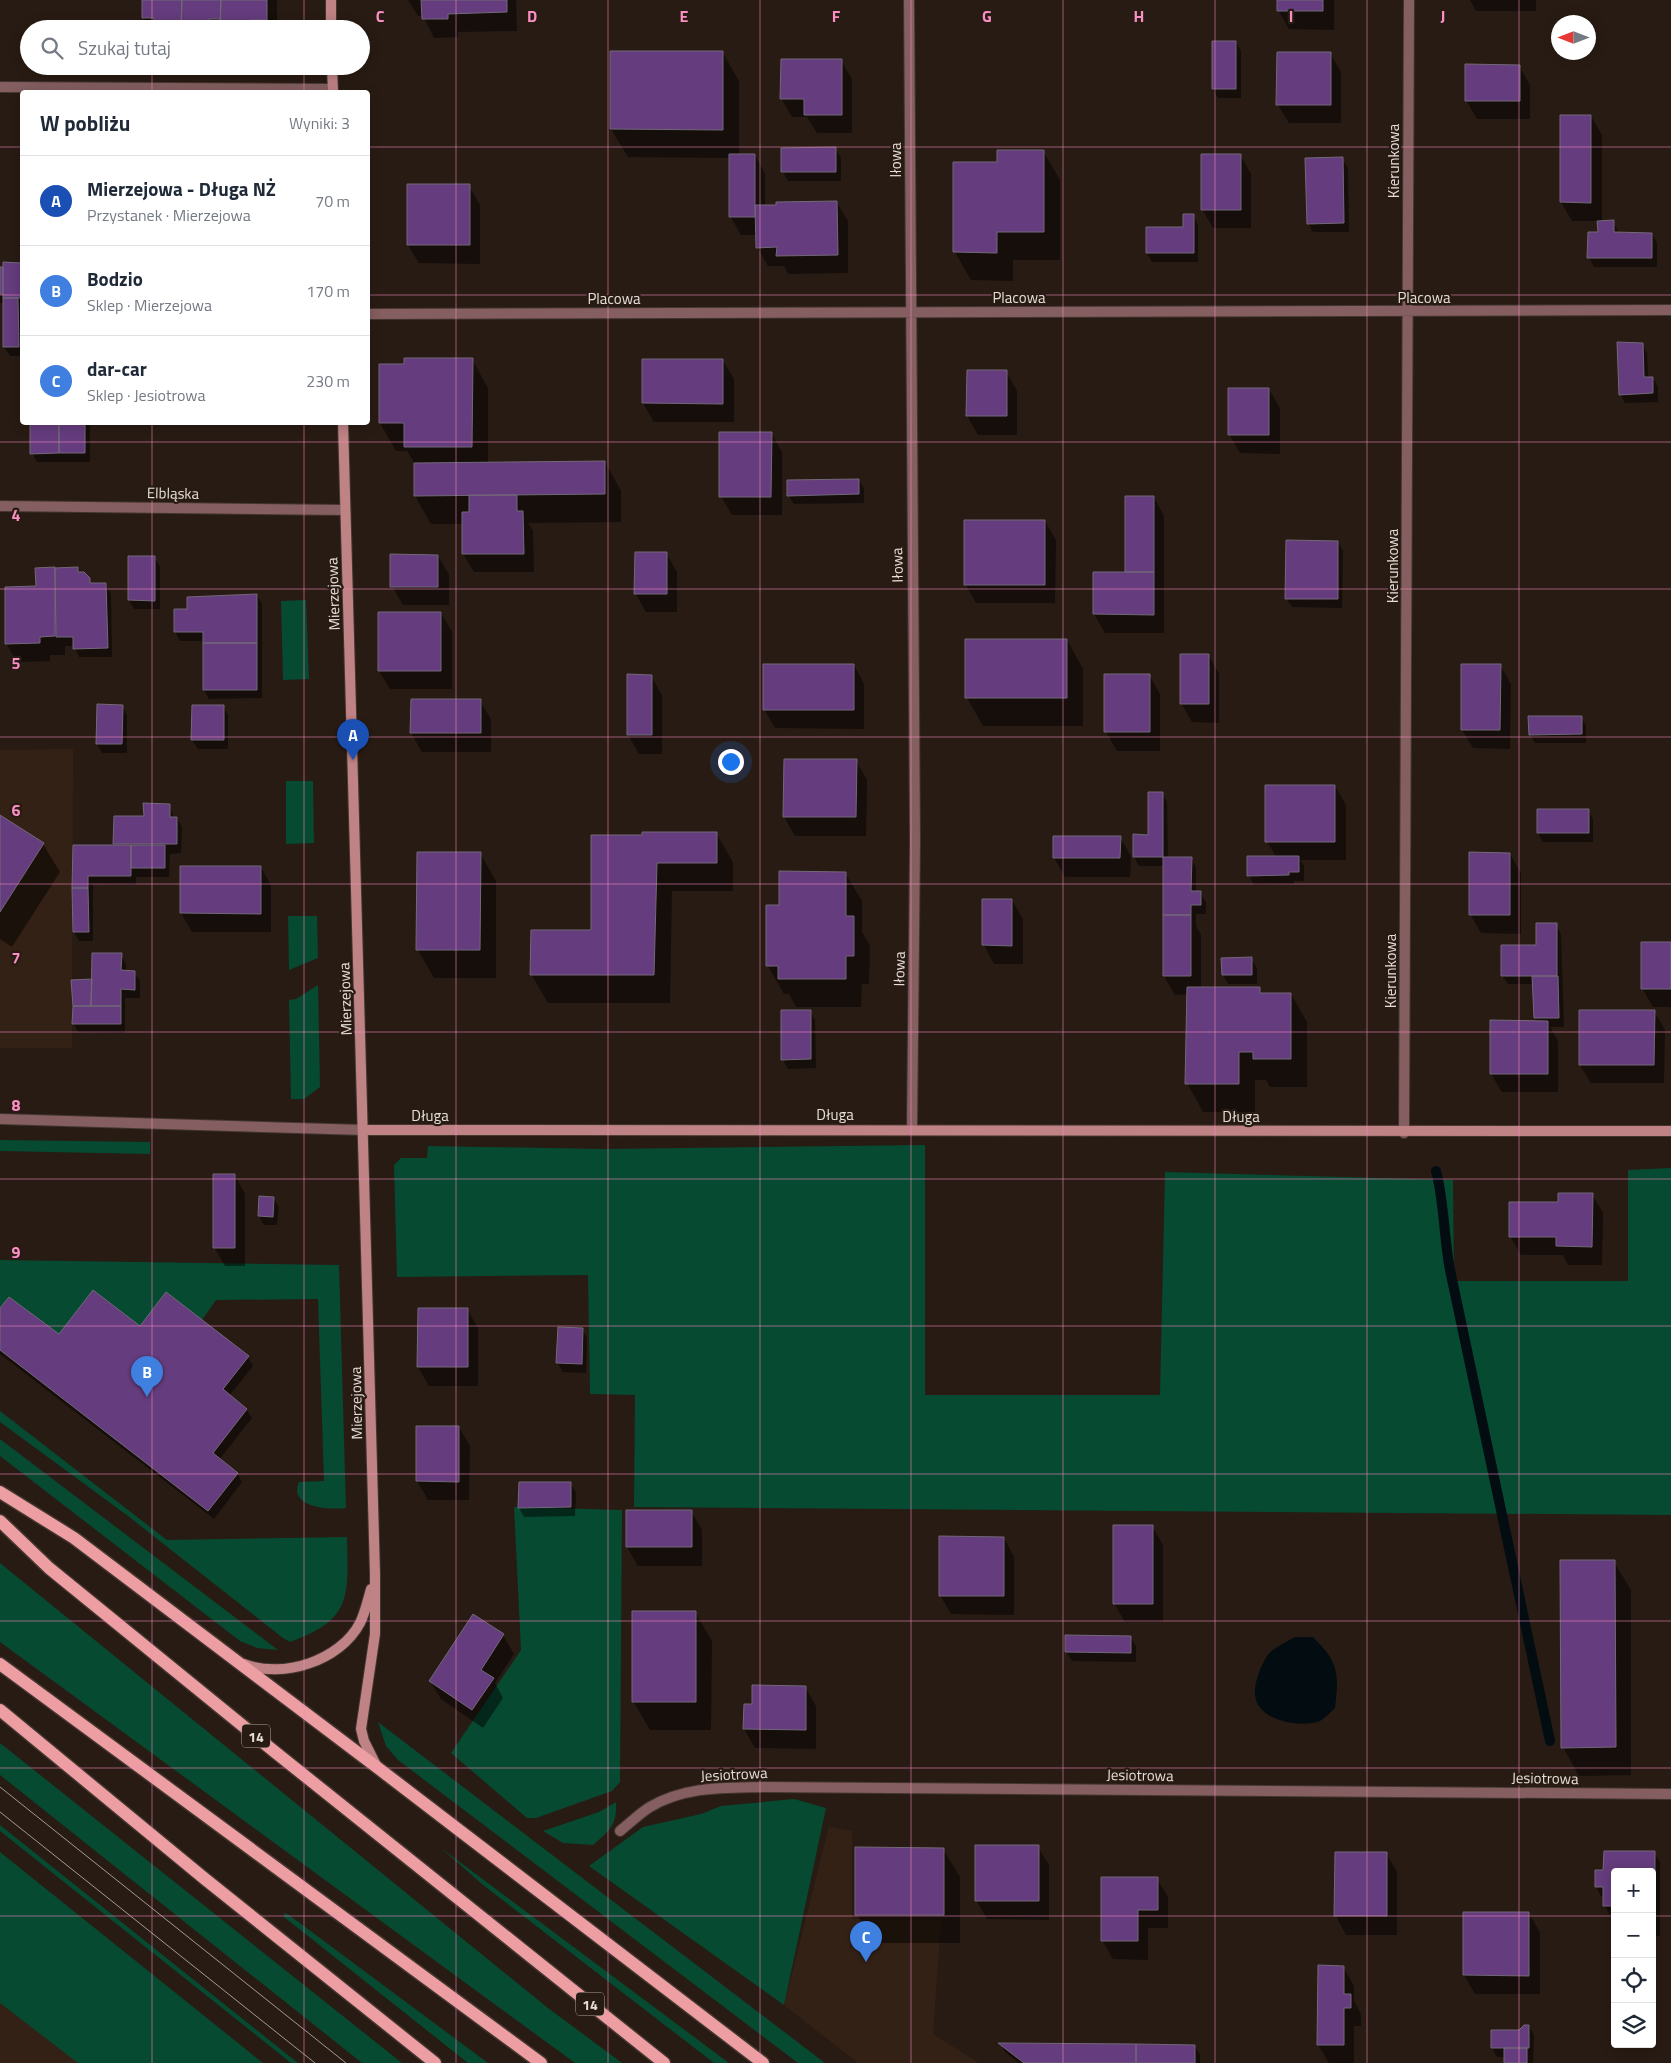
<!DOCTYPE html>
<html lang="pl">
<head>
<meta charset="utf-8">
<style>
	:root { --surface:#fff; --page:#f2f2f3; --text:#1f2937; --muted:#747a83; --line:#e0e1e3; --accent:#825776 }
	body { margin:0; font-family:"Titillium Web",sans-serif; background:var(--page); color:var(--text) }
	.controls { position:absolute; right:15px; bottom:15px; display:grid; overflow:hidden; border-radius:5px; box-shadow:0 2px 12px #0003 }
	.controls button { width:45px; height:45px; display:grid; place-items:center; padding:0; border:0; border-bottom:1px solid var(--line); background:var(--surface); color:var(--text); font:25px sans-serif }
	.compass { position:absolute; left:1551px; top:15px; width:45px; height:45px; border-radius:50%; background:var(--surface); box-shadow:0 2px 12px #0003; rotate:270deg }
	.you { position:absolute; left:730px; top:761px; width:18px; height:18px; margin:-12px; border:4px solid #fff; border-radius:50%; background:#1a73e8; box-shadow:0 0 0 8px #1a73e833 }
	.badge { display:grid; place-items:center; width:32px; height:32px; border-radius:50%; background:var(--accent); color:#fff; font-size:16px; font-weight:700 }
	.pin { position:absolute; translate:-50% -41px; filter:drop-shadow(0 1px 2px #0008) }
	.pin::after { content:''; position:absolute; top:26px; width:18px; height:15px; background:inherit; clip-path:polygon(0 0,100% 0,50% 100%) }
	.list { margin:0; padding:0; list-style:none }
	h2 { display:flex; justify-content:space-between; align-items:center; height:65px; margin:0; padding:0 20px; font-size:21px }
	h2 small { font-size:16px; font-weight:400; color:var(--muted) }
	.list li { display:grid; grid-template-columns:32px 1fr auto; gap:15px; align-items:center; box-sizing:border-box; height:90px; padding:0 20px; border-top:1px solid var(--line) }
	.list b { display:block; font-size:19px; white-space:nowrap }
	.list p { margin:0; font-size:16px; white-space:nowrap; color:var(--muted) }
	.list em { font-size:16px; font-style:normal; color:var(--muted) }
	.icon { flex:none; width:28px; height:28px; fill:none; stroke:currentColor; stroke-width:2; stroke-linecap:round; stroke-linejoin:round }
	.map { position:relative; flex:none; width:1671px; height:2063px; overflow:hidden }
	.search { position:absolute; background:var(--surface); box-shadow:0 2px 12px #0003; left:20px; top:20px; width:350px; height:55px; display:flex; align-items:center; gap:12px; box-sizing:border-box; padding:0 18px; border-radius:28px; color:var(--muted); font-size:19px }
	.panel { position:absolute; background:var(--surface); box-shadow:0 2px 12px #0003; left:20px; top:90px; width:350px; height:335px; border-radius:5px }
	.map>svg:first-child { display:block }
	.built { fill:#342116 }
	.green { fill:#064a31 }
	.water { fill:#020c11 }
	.shadow { fill:#0007 }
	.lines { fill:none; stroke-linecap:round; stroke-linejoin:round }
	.stream { stroke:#020c11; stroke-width:10 }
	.building { fill:#653c7d; stroke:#726978 }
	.street-casing { stroke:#43362e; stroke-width:12 }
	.secondary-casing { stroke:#43362e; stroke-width:12 }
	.primary-casing { stroke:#43362e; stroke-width:15 }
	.street { stroke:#845e60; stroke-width:10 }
	.secondary { stroke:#bf8285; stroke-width:10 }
	.primary { stroke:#ed9ea2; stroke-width:12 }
	.tram { stroke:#a39992; stroke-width:1 }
	.grid { fill:none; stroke:#fb8fc4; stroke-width:1; stroke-opacity:0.55 }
	.labels { text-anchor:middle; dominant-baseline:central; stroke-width:4.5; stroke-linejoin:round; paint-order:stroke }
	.shield { fill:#281b13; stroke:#ada39c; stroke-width:1 }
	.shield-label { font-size:14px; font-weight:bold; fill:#e6ddd7 }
	.street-label { font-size:15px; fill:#e6ddd7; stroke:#281b13 }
	.grid-label { font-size:16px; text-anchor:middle; font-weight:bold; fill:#fb8fc4; stroke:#281b13; stroke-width:4.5; stroke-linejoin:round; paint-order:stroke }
</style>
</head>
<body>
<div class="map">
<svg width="1671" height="2063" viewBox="0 0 1671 2063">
	<rect width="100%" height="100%" fill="#281b13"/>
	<path class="built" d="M73,749L72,1048H0V750Z
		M829,1827L852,1831V1919L941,1920L933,2034L979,2063H858L784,2005Z
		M0,1912L182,2063H0Z"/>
	<path class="green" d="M306,600L309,679L283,680L281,601Z
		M286,781H313L314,843L286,844Z
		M288,916H317L318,958L289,970Z
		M318,985L320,1087L304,1099H291L289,1000L296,999Z
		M0,1140L150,1142V1154L0,1151Z
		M925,1145V1395H1160L1165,1172L1453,1180L1454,1281H1628V1170L1671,1168V1515L634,1507L635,1395L590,1394L588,1275L397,1277L394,1165L401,1158H427L428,1146L603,1149Z
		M0,1260L339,1265L346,1508C330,1510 288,1508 299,1482L324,1481L318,1299L216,1300L202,1320L140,1326L93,1290L59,1334L9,1297L0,1308Z
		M0,1411L167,1540L347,1537C348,1596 353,1619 290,1642L283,1638L128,1516L0,1422Z
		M0,1439L278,1650L257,1648L240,1641L0,1456Z
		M514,1507L622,1510L620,1782L612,1791L536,1818H527L451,1753L521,1650Z
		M0,1563L548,2008L622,2063H575L0,1642Z
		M378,1722L825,2063H798L398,1760L386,1746Z
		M0,1743L402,2063H362L0,1775Z
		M794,1799L826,1808L784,2005L589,1866L643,1827L701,1814L721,1806Z
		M616,1802C617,1826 610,1830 593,1845L563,1843L543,1831L599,1812Z
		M0,1825L298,2063H291L0,1831Z
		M441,1848L729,2063H714L483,1885Z
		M0,1852L263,2063H78L0,2003Z
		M284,1913L289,1915L488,2063H468L284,1917Z"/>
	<path class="water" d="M1295,1637H1313C1339,1663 1339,1673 1335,1708C1331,1712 1325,1718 1320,1721C1302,1728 1263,1722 1256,1700C1252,1688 1260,1667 1267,1656C1272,1648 1287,1642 1295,1637Z"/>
	<path class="shadow" d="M143,0H277V29H150L143,17Z
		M408,0H516L517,31L458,32V37L434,38L423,16H418Z
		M1278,0H1334V30L1289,29L1278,10Z
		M1470,0H1536V11H1476Z
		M1213,42H1236L1241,51V98H1218L1213,89Z
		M612,52L723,53L739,81V155H755L765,174V207L837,203L848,221V273L788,274L784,266H768L757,247V235H741L730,216V158L628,157L611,129Z
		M1330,53L1341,72V123H1289L1278,105Z
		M841,60L852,79V133H817L807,117H792L781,98Z
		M1519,66L1530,85V119H1477L1466,100Z
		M1561,116H1591L1602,135V222H1613L1619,233L1652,234L1657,243V267H1594L1589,257L1599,234L1598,221H1572L1561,202Z
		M836,149L841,158V181H788L783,172Z
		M1043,151L1060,180V260H1013V281L971,280L955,252V163H998Z
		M1240,155L1251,174V228H1213L1202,209Z
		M1342,159L1348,168L1349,232H1313L1308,223Z
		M469,186L480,205V264L419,263L408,245Z
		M1193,215L1198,225V262H1152L1147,253V228H1184Z
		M4,264H22V356H10L4,347V303H0V268H4Z
		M1642,344L1647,353L1648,378H1653L1658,387V402L1625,403L1620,394Z
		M472,359L488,388V464L605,462L621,491V522L528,523L533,531L534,572H474L463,554V524H431L415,496V464L407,451H396L380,423L406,365Z
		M723,361L734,379V422H654L643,403Z
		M1006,372L1017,391V435H978L967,416Z
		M1269,389L1280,408V454L1240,453L1229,434Z
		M31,422H90V462H37L32,453Z
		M771,433L782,452V515H732L721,496Z
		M859,480L864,489V503L794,504L788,495Z
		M1154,497L1164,516V633H1105L1094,614V573L1126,574Z
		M1045,521L1056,540L1055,603H976L965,584Z
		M1338,542L1343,551L1342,608L1292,607L1286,598Z
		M666,553L677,572V612H646L635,593Z
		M438,556L449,575V605H403L392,586Z
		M155,558L160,567V609H134L129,600Z
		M54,568L56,573L78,569L92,585L105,584L111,593L112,657H79L74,646H65V655H50V661L17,662L6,643L37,587Z
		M257,595L262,604V698L209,699L204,690L205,641H180L175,632V610L188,611Z
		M441,613L452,632V689H390L379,671Z
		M1067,640L1083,669V726H983L967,698Z
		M1209,656L1219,674V723L1192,722L1181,703Z
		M854,665L864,684V729L775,728L764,709Z
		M1500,665L1511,684L1510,749L1473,748L1462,730Z
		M1149,675L1160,694V751H1117L1106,732Z
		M651,676L662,695V754H639L628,735Z
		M412,700L480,701L491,719V752H422L411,733Z
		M122,706L127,715V753H102L97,744Z
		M223,706L228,715V749H198L192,740Z
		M1581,717L1586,726V743H1535L1530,734Z
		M856,761L867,780L866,836H795L784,817Z
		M1335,786L1346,805V860H1300L1304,866V881H1294V884L1254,885L1249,876L1276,857L1267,841Z
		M1162,793L1167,802L1168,858H1191L1196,868V893H1200L1206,902V914H1196V926L1201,935V988H1259L1262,994H1291L1307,1022V1087H1270L1266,1080H1255V1112H1203L1187,1083L1188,994L1175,995L1164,976L1165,866H1139L1134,857L1150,836Z
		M169,805L174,818H177L182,827L181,853L170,854L169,877H136V885L93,884V941H79L74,932V846H116L114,843L145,818Z
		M1588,810L1593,819V842H1543L1538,833Z
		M0,816L43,844L60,872L12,947L0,939Z
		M716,833L733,862V891H672L670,1003H548L531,974L593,932L643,836Z
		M1120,837L1131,856L1130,877H1065L1054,858Z
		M480,853L496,881V978H434L418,950Z
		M1510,854L1521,873V934L1481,933L1470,914Z
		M181,867H261L271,886V932H192L181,913Z
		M845,873L862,901V932L870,946L869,984H862L861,1007H796L789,994H784L768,966L780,906Z
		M984,900H1012L1023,919V964H994L984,945Z
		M1556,925L1561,934L1564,1027H1550L1558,1041V1092H1502L1491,1074L1537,1022L1535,1018L1534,984H1508L1502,975L1537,946Z
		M1671,943V1007H1653L1642,988Z
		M121,955L126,964V971L134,972L140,981V998H125V1033L78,1032L73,1023V981L93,980Z
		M1251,959L1257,968V984H1228L1223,975Z
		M810,1011L815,1020L816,1068L788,1069L783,1060Z
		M1654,1011L1665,1030L1664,1083H1591L1580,1065Z
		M235,1176L245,1194V1266H225L214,1247Z
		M1592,1194L1603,1213L1602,1265H1568L1563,1255H1521L1510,1236L1559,1203Z
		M273,1198L279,1207L277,1225H264L259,1216Z
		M467,1309L478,1328V1386H429L418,1367Z
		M0,1310L59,1336L140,1328L248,1357L253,1366L229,1396L246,1409L252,1418L219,1460L237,1473L242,1482L214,1519L0,1354Z
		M582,1329L587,1338L586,1373L563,1372L557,1362Z
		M459,1427L470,1446L469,1500H428L417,1481Z
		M570,1483L576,1492L575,1516L524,1517L519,1508Z
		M691,1511L702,1530V1566H638L627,1547Z
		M1152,1526L1163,1545V1622H1125L1114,1603Z
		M1004,1538L1014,1557V1615L951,1614L940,1595Z
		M1614,1562L1631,1590V1775L1579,1776L1563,1747Z
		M695,1612L712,1641L711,1730H650L633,1701Z
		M503,1635L514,1654L495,1683L503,1698L483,1728L441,1699L430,1681Z
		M1066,1636L1130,1637L1136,1646V1662L1072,1661L1066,1652Z
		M805,1687L816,1706V1749L755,1748L744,1729L745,1705H754Z
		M1038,1847L1049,1865V1920L987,1919L976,1900Z
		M943,1849L960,1877V1943H873L857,1914Z
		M1386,1853L1397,1872V1935H1346L1336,1916Z
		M1654,1853L1660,1862V1936H1652V1872H1615V1915H1610L1604,1905V1896H1601L1596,1887L1604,1871Z
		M1157,1879L1168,1897V1928H1148V1960L1113,1959L1102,1940Z
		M1529,1914L1540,1932V1994H1475L1464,1975Z
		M1319,1966L1343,1967L1354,1986V2001L1361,2014V2026H1354V2063H1329L1318,2045Z
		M1529,2026L1534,2035L1533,2063H1505V2057H1497L1492,2048Z
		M1001,2044L1195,2046L1200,2055V2063H1019L1005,2052Z"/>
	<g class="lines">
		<path class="stream" d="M1436,1171C1444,1200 1444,1239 1450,1270L1550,1741"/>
	</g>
	<path class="building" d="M142,0H182L181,26H154V18H142Z
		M182,0H221L220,27V19H209L210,27L181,26Z
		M221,0H267V20H250L249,28L220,27Z
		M421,0H507V12L448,14V19H422Z
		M1277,0H1323V11H1277Z
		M1212,41H1236V89H1212Z
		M610,51H723V130L610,129Z
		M1277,52H1331V105H1276Z
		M781,59H842V115H804V99H780Z
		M1465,64L1520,65V101H1465Z
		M1560,115H1591V203L1560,202Z
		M836,147V172H781V148Z
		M997,150H1044V232H997V253L953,252V162H997Z
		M729,154H755V217H729Z
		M1201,154H1241V210H1201Z
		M1343,157L1344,223L1307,224L1305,158Z
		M407,184H470V245H407Z
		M837,201L838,255L776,256L777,247L756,248L755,205H776V202Z
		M1183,214H1194V253H1146V227H1183Z
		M1614,220V232L1652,233V258H1587L1588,232H1598L1597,221Z
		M3,262L22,263V298H3Z
		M0,267H3V294H0Z
		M3,298H18L19,347H3Z
		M1617,342L1643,343L1644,377H1653V393L1619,395Z
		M404,358H473L472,447H404V423H379V364H404Z
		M642,359H723V404L642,403Z
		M967,370H1007V416H966Z
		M1228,388H1269V435H1228Z
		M30,422H59V453L30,454Z
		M59,422H85V453H59Z
		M719,432H772L771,497H719Z
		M605,461V494L414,496V463Z
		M859,479V494L787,496V480Z
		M469,495H517V511H523L524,554H462V512H469Z
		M1125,496H1154V572H1125Z
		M964,520H1045V585H964Z
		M1286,540L1338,541V599H1285Z
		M635,552H667V594H634Z
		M390,554L438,555V587H390Z
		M128,556H155V601L128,600Z
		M55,567V636L40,637V643L5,644V587L36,586L35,568Z
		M78,567V572H84L90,578V583H106L108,648L73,649V637H56L55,568Z
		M1093,572H1154V615L1093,614Z
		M257,594V643H203V632H174V609H187V597Z
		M378,612H441V671H378Z
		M965,639H1067V698H965Z
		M203,643H257V690H203Z
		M1180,654H1209V704H1180Z
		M763,664H854V710H763Z
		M1461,664H1501L1500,730H1461Z
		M627,674L652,675V735H627Z
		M1104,674H1150V732H1104Z
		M411,699H481V733H410Z
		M97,704L123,705L122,744H96Z
		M192,705H224V740H191Z
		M1528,716H1582V734L1529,735Z
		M784,759H857L856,817H783Z
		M1265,785H1335V842H1265Z
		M1148,792H1163V857H1133V834L1148,835Z
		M143,803L170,804V817H177V844H113L114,816H144Z
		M1537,809H1589V833H1537Z
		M0,815L44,843L0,912Z
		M642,832H717V863H657L654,975H530L531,930H591V835H642Z
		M1053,836H1121L1120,858H1053Z
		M73,845H131V876H88V888H72Z
		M131,845H165V868H131Z
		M417,852H481L480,950H416Z
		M1469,852L1510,853V915H1469Z
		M1247,856H1299V872H1289V875L1247,876Z
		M1163,857H1192L1191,891H1201V905H1191V915H1163Z
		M180,866H261V914L180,913Z
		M779,871L846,872V916H854V956H846V979H778V966H766V905H779Z
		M72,888H88L89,932H73Z
		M982,899H1012V946L982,945Z
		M1163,915H1191V976H1163Z
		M1536,923H1557V976H1501V945H1536Z
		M1641,942H1671V989H1641Z
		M92,953H122L121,970L135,971V990L121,989V1006H91Z
		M1252,957V975H1222L1221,958Z
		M1532,976H1558L1559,1018H1534Z
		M92,979L91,1006H73L71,980Z
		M1187,987H1260V993H1291V1059H1253V1052H1239V1084H1185Z
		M73,1006H121V1024H72Z
		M781,1010H811V1059L781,1060Z
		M1579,1010H1655L1654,1065H1579Z
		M1490,1020L1548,1021V1074H1490Z
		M213,1174H235V1248H213Z
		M1558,1193H1593L1592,1247L1556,1246V1237H1509V1202H1558Z
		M259,1196L274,1197L273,1217L258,1216Z
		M93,1290L140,1326L166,1292L249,1356L223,1389L247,1409L213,1453L238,1473L208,1511L0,1350V1308L9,1297L59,1334Z
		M418,1308H468V1367H417Z
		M558,1327L583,1328L582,1364L556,1363Z
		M416,1426H459V1482L416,1481Z
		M519,1482H571V1507L518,1508Z
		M626,1510H692V1547H626Z
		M1113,1525H1153V1604H1113Z
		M939,1536L1004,1537V1596H939Z
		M1560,1560H1615L1616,1747L1561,1748Z
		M632,1611H696V1702H632Z
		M473,1614L504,1634L481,1670L494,1678L472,1710L429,1681Z
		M1065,1635L1131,1636V1653L1065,1652Z
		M752,1685L806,1686V1730L743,1729L744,1704H752Z
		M975,1845H1039V1901H975Z
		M855,1847L944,1848V1915H855Z
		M1604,1851H1655V1928H1652V1872H1615V1906H1603V1887H1595V1870H1603Z
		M1335,1852H1387V1916H1334Z
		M1101,1877H1158V1910H1138V1941H1101Z
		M1463,1912H1529V1976L1463,1975Z
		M1318,1965L1344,1966V1994H1351V2008H1344V2045H1317Z
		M1524,2025H1529V2048H1491V2030H1519Z
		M998,2043L1136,2044V2063H1024Z
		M1136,2044L1195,2045V2063H1136Z
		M1504,2048H1527V2063H1504Z"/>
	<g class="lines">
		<g class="street-casing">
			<path id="street" d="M909,0L915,841L912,1129
				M0,87L333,89
				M368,314L1671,310
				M0,506L345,510
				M0,1119L364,1130
				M1404,1133L1409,0
				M620,1831C630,1823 640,1813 650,1807C685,1786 725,1788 763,1787L1671,1794"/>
		</g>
		<g class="secondary-casing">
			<path id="secondary" d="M331,0V29
				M332,66L333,92
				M343,422L375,1574V1634L361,1729L364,1741L376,1765
				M364,1130C800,1127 1235,1134 1671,1131
				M244,1664C283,1679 340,1661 360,1623C365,1613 368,1600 371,1589"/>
		</g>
		<g class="primary-casing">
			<path id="primary" d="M0,1492L74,1538L378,1768L763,2063
				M0,1521L49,1568L275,1752L664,2063
				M0,1664L541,2063
				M0,1710L205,1879L435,2063"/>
		</g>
		<use href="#street" class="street"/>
		<use href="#secondary" class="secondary"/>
		<use href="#primary" class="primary"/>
		<path class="tram" d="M0,1787L346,2063
			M0,1812L315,2063"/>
	</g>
	<path class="grid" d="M152,0V29M304,0V29M456,0V2063M608,0V2063M760,0V2063M911,0V2063M1063,0V2063M1215,0V2063M1367,0V2063M1519,0V2063M152,66V92M304,66V92M0,147H22M368,147H1671M0,295H22M368,295H1671M152,422V2063M304,422V2063M0,442H1671M0,589H1671M0,737H1671M0,884H1671M0,1032H1671M0,1179H1671M0,1326H1671M0,1474H1671M0,1621H1671M0,1768H1671M0,1916H1615M1652,1916H1671"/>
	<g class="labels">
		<g class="shield">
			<rect x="242" y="1724.5" width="28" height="23" rx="4"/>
			<rect x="576" y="1992.5" width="28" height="23" rx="4"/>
		</g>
		<g class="shield-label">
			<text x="256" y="1736">14</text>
			<text x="590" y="2004">14</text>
		</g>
		<g class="street-label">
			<text transform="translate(895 160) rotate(-90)">Iłowa</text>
			<text transform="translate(1393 161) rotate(-90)">Kierunkowa</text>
			<text x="1019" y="297">Placowa</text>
			<text x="1424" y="297">Placowa</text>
			<text x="614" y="298">Placowa</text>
			<text transform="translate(173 493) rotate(1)">Elbląska</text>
			<text transform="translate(897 565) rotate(-91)">Iłowa</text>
			<text transform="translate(1392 566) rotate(-90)">Kierunkowa</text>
			<text transform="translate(333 594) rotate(-92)">Mierzejowa</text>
			<text transform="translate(899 969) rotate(-89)">Iłowa</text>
			<text transform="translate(1390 971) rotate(-90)">Kierunkowa</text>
			<text transform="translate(345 999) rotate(-92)">Mierzejowa</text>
			<text x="835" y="1114">Długa</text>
			<text x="430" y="1115">Długa</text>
			<text x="1241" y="1116">Długa</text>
			<text transform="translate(356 1403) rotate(-91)">Mierzejowa</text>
			<text transform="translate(734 1774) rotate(-3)">Jesiotrowa</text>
			<text transform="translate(1140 1775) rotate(1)">Jesiotrowa</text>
			<text transform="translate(1545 1778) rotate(1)">Jesiotrowa</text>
		</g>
	</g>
	<g class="grid-label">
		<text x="380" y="22">C</text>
		<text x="532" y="22">D</text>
		<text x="684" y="22">E</text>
		<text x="836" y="22">F</text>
		<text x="987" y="22">G</text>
		<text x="1139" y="22">H</text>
		<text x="1291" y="22">I</text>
		<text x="1443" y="22">J</text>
		<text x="16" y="521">4</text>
		<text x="16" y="669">5</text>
		<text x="16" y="816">6</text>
		<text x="16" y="964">7</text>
		<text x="16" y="1111">8</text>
		<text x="16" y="1258">9</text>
	</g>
</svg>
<div class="controls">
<button>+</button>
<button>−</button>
<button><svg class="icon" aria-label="locate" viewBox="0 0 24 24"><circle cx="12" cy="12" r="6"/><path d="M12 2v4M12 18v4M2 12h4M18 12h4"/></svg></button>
<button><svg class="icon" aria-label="layers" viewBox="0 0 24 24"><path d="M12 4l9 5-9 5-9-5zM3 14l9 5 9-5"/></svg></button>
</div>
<svg class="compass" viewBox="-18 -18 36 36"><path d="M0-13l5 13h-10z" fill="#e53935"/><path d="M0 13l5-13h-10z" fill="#747a83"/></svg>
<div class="you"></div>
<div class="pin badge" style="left:353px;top:760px;background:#1a4fb4">A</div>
<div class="pin badge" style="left:147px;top:1397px;background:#3f7fe0">B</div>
<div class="pin badge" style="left:866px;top:1962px;background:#3f7fe0">C</div>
<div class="search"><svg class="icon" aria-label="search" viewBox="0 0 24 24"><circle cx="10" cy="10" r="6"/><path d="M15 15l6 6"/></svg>Szukaj tutaj</div>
<section class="panel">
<h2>W pobliżu<small>Wyniki: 3</small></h2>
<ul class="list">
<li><span class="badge" style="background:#1a4fb4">A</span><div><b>Mierzejowa - Długa NŻ</b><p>Przystanek · Mierzejowa</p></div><em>70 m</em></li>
<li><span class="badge" style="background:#3f7fe0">B</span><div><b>Bodzio</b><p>Sklep · Mierzejowa</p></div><em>170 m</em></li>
<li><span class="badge" style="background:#3f7fe0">C</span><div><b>dar-car</b><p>Sklep · Jesiotrowa</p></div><em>230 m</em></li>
</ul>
</section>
</div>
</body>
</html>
